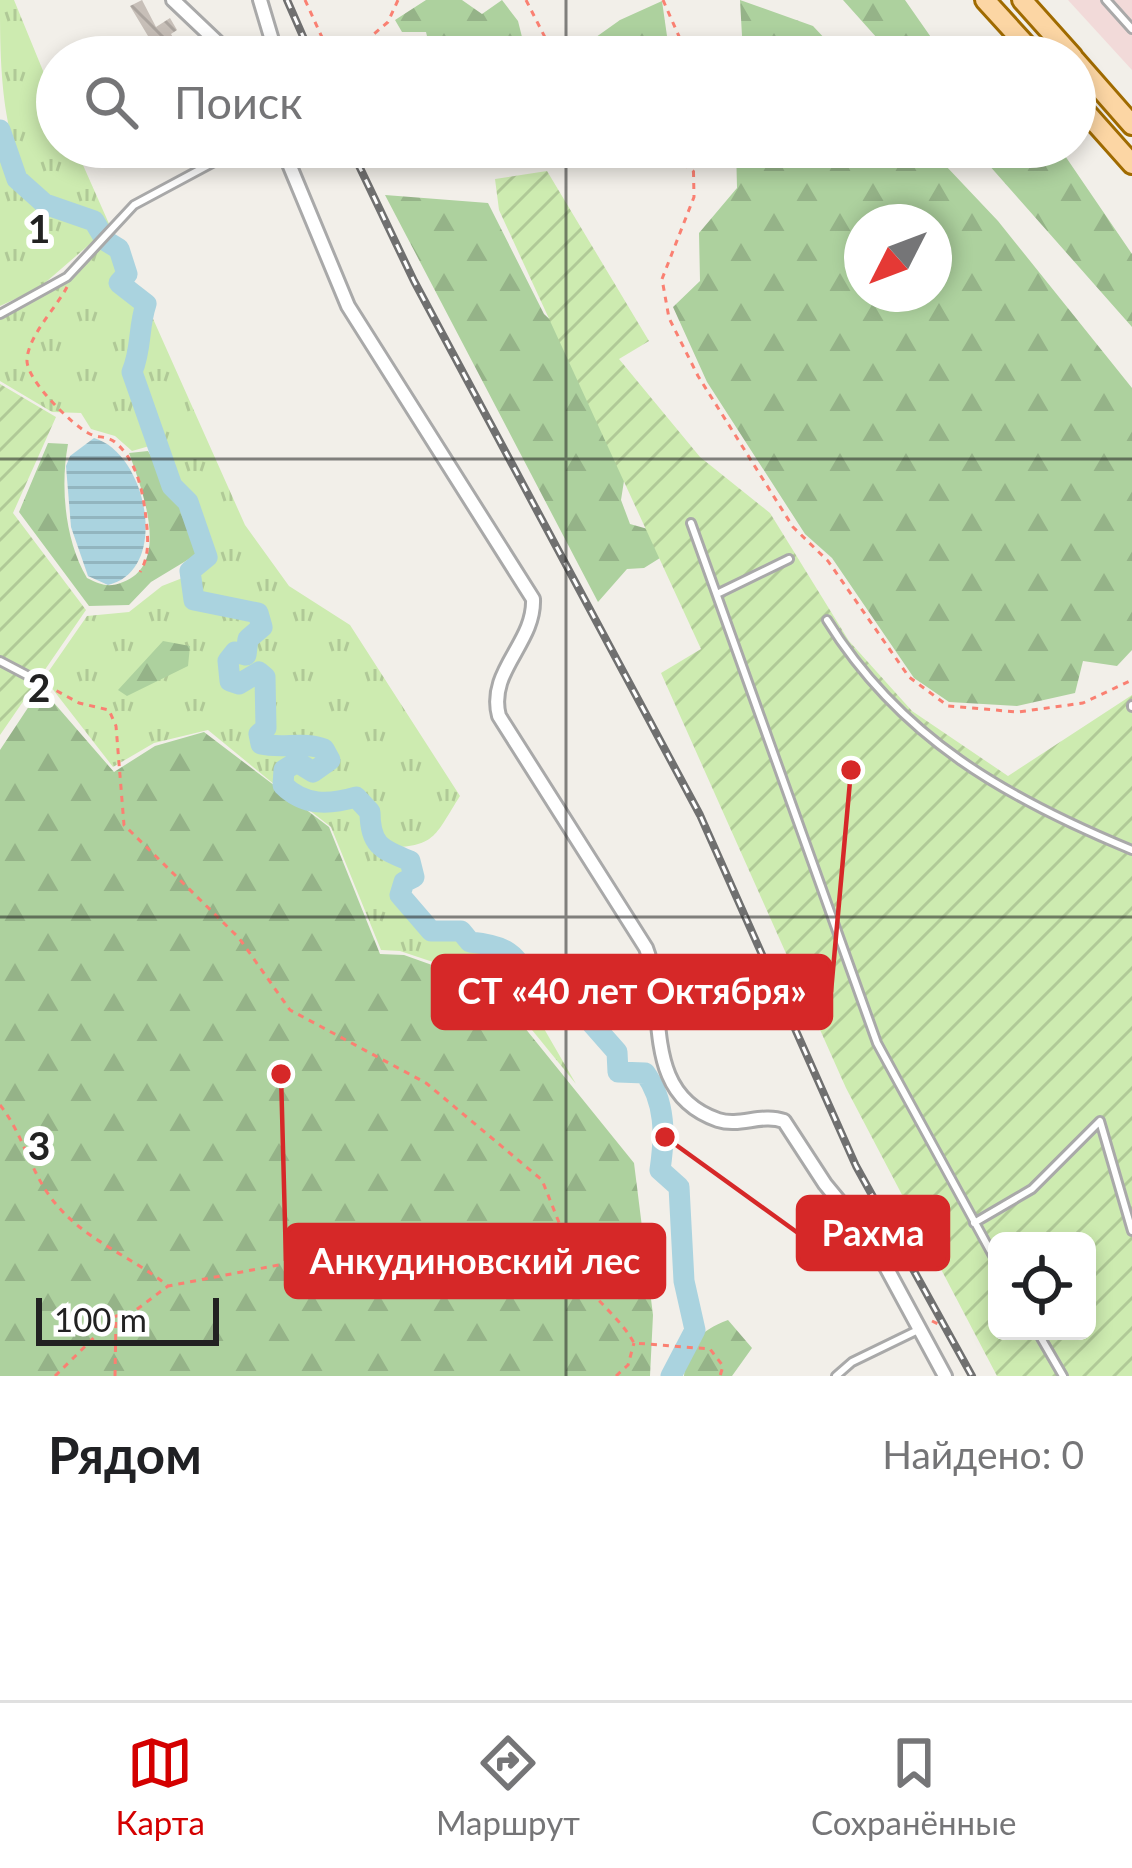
<!DOCTYPE html>
<html lang="ru">
<head>
<meta charset="utf-8">
<style>
	:root { --surface:#fff; --page:#f2f2f2; --text:#202124; --muted:#757577; --line:#e0e0e0; --accent:#d40000 }
	body { margin:0; font-family:Lato,sans-serif; background:var(--page); color:var(--text) }
	.controls { position:absolute; right:36px; bottom:36px; display:grid; overflow:hidden; border-radius:18px; box-shadow:0 6px 18px #0003 }
	.controls button { width:108px; height:108px; display:grid; place-items:center; padding:0; border:0; border-bottom:3px solid var(--line); background:var(--surface); color:var(--text); font:60px sans-serif }
	.compass { position:absolute; left:844px; top:204px; width:108px; height:108px; border-radius:50%; background:var(--surface); box-shadow:0 6px 18px #0003; rotate:228deg }
	.scale { position:absolute; left:36px; bottom:30px; width:183px; box-sizing:border-box; padding-left:12px; border:6px solid #222; border-top:0; font-size:33px; line-height:42px; white-space:nowrap; color:#222; -webkit-text-stroke:9px #fff; paint-order:stroke }
	.list { margin:0; padding:0; list-style:none }
	h2 { display:flex; justify-content:space-between; align-items:center; height:156px; margin:0; padding:0 48px; font-size:51px }
	h2 small { font-size:39px; font-weight:400; color:var(--muted) }
	.icon { flex:none; width:66px; height:66px; fill:none; stroke:currentColor; stroke-width:2; stroke-linecap:round; stroke-linejoin:round }
	.map { position:relative; flex:none; width:1132px; height:1376px; overflow:hidden }
	.search { position:absolute; background:var(--surface); box-shadow:0 6px 18px #0003; left:36px; right:36px; top:36px; height:132px; display:flex; align-items:center; gap:30px; box-sizing:border-box; padding:0 42px; border-radius:66px; color:var(--muted); font-size:45px }
	.sheet { height:324px; background:var(--surface) }
	nav { display:flex; justify-content:space-around; align-items:center; box-sizing:border-box; height:168px; border-top:3px solid var(--line); background:var(--surface); font-size:33px; color:var(--muted) }
	nav a { display:grid; justify-items:center; gap:6px }
	nav .on { color:var(--accent) }
	.map>svg:first-child { display:block }
	.commercial { fill:#f2dad9 }
	.grass { fill:url(#grass-tufts) }
	.forest { fill:url(#forest-firs); fill-rule:evenodd }
	.garden { fill:url(#garden-furrows); fill-rule:evenodd }
	.water { fill:url(#water-rules) }
	.lines { fill:none; stroke-linecap:round; stroke-linejoin:round }
	.river { stroke:#aad3df; stroke-width:21 }
	.building { fill:url(#building-back-hatch) }
	.lane-casing { stroke:#a9a9a9; stroke-width:12 }
	.street-casing { stroke:#a9a9a9; stroke-width:18 }
	.primary-casing { stroke:#a06b00; stroke-width:24 }
	.path { stroke:#fa8072; stroke-width:3; stroke-dasharray:6 6; stroke-linecap:butt }
	.lane { stroke:#fff; stroke-width:6 }
	.street { stroke:#fff; stroke-width:12 }
	.primary { stroke:#fcd6a4; stroke-width:18 }
	.rail-casing { stroke:#707070; stroke-width:8 }
	.rail { stroke:#fff; stroke-width:3; stroke-dasharray:9; stroke-linecap:butt }
	.grid { fill:none; stroke:#222; stroke-width:3; stroke-opacity:0.55 }
	.grid-label { font-size:39px; text-anchor:middle; font-weight:bold; fill:#222; stroke:#fff; stroke-width:12; stroke-linejoin:round; paint-order:stroke }
	.leader { fill:none; stroke:#d62828; stroke-width:4.5 }
	.callout-dot { fill:#d62828; stroke:#fff; stroke-width:4.5 }
	.callout { fill:#d62828; stroke:#d62828; stroke-width:4.5 }
	.callout-label { font-size:36px; text-anchor:middle; font-weight:bold; fill:#fff }
</style>
</head>
<body>
<div class="map">
<svg width="1132" height="1376" viewBox="0 0 1132 1376">
	<defs>
		<pattern id="grass-tufts" width="24" height="20" patternUnits="userSpaceOnUse" patternTransform="scale(3)"><rect width="24" height="20" fill="#cdebb0"/><path d="M3 7l-1-3M5 7V3M7 7l1-3M15 17l-1-3M17 17v-4M19 17l1-3" fill="none" stroke="#b0c997"/></pattern>
		<pattern id="forest-firs" width="22" height="20" patternUnits="userSpaceOnUse" patternTransform="scale(3)"><rect width="22" height="20" fill="#add19e"/><path d="M5 1l3.5 6h-7zM16 11l3.5 6h-7z" fill="#95b388"/></pattern>
		<pattern id="garden-furrows" width="10" height="10" patternUnits="userSpaceOnUse" patternTransform="scale(3)"><rect width="10" height="10" fill="#cdebb0"/><path d="M-1 1l2-2M0 10L10 0M9 11l2-2" fill="none" stroke="#b0c997"/></pattern>
		<pattern id="water-rules" width="6" height="5" patternUnits="userSpaceOnUse" patternTransform="scale(3)"><rect width="6" height="5" fill="#aad3df"/><path d="M0 2.5h6" fill="none" stroke="#92b5bf"/></pattern>
		<pattern id="building-back-hatch" width="6" height="6" patternUnits="userSpaceOnUse" patternTransform="scale(3)"><rect width="6" height="6" fill="#c7bfb8"/><path d="M-1 5l2 2M0 0l6 6M5-1l2 2" fill="none" stroke="#aba49e"/></pattern>
	</defs>
	<rect width="100%" height="100%" fill="#f2efe9"/>
	<path class="commercial" d="M1068,0H1132V70Z"/>
	<path class="grass" d="M0,0H14L57,105V147H75L110,226L105,233C88,207 63,212 42,196C0,155 0,62 0,0Z
		M0,136C9,150 7,170 16,183C38,213 78,207 98,237L39,288L0,306Z
		M103,245L116,252L122,273L117,283L140,308C134,332 139,349 128,372L153,445L132,451L115,436L91,429L81,413L52,412L0,381V316L53,291Z
		M150,312L245,525L289,586L350,625L460,796C435,835 436,848 386,847L375,834V808L358,791L326,799L294,789L291,775L300,770L315,778L335,761C316,727 296,750 267,737L269,676L259,668L235,676L239,658H250L253,642L265,630L255,604L224,605L197,595V571L212,558L192,502L177,482L138,372C147,350 140,333 150,312Z
		M185,577L193,604L250,614L254,626L243,646H231L224,658L225,684L235,689L260,681L261,725L255,731V745C276,754 298,746 317,756L313,764L293,757L277,769L275,785L208,730L154,743L113,767L44,678L87,616L129,612L162,586Z
		M300,803L335,810L356,804C382,834 349,843 404,864L409,875L400,880L395,896L430,935L459,936L469,947L498,949L576,1084L493,982L400,951L381,950L331,827Z"/>
	<path class="forest" d="M426,0H462L482,14L502,0L518,21L527,57H432L426,32H402L395,20Z
		M740,0L813,26L842,57H762L742,36Z
		M843,0H905L935,43L964,57H894Z
		M662,1L670,57H568L620,20Z
		M736,147H791L802,155L804,147H928L998,221L1132,388V650L1117,666L1083,661L1075,693L1017,706L949,702L914,678L832,558L805,534L707,382L673,307L700,281L699,233L737,188ZM862,222H934V294H862Z
		M973,147H1059L1132,254V327Z
		M385,195L488,203L544,314L579,347L629,449L621,500L630,524L669,535L676,548L644,568L627,569L598,602Z
		M48,443L68,444C60,487 65,541 87,578C101,585 109,588 123,582C172,564 141,487 129,453L148,451L192,524L199,553L151,582L129,605L89,606L19,512Z
		M163,641L190,646L188,666L127,696L118,690Z
		M41,688L114,772L155,746L204,732L329,827L380,954L404,955L491,986L634,1163L653,1315L650,1376H0V750Z
		M728,1320L752,1348L732,1376H684C687,1344 699,1331 728,1320Z"/>
	<path class="garden" d="M547,171L649,341L619,359L700,457L770,513L849,641L912,711L1008,776L1132,695V1376H997L846,1088L661,673L701,649L499,210L495,179ZM997,1241H1087V1331H997Z
		M0,384L56,417L13,513L86,610L0,735Z"/>
	<path class="water" d="M94,438C147,453 171,570 108,585L88,576L71,527L66,466L70,456Z"/>
	<g class="lines">
		<path class="river" d="M0,130L17,179L45,204L94,221L106,241L119,249L127,274L119,283L146,304C138,328 142,348 132,372L172,486L188,502L207,557L190,571L194,600L258,613L262,627L248,639L246,655L235,652L228,661L230,681L239,684L259,672L265,677L266,728L259,734L261,744C283,749 304,741 324,749L330,760L313,772L297,762L284,770L283,785C304,806 329,805 356,797L370,812C370,845 381,849 410,861L414,877L404,882L400,895L431,931H461L470,942C500,945 516,950 528,980L558,985L617,1052L618,1072L645,1073C666,1102 665,1136 660,1170L679,1187L684,1281L695,1330L671,1376"/>
	</g>
	<path class="building" d="M142,0L156,27L170,18L177,30L171,34L180,49L167,57H140L136,50L151,41L130,6Z"/>
	<g class="lines">
		<g class="lane-casing">
			<path id="lane" d="M1106,0L1132,29
				M0,314L67,277L134,205L242,147
				M691,523L877,1043L997,1263
				M719,593L789,559
				M827,620C900,738 1006,798 1132,850
				M0,661L40,682
				M1132,705V707
				M974,1223L1032,1189L1100,1121L1132,1231
				M1037,1331L1063,1376
				M836,1376L852,1362L920,1329"/>
		</g>
		<g class="street-casing">
			<path id="street" d="M173,0L233,57
				M260,0L277,57
				M282,147L348,306L533,599C535,643 487,671 499,716L646,948C668,1005 639,1093 718,1120C740,1127 762,1113 784,1121L825,1184L872,1241L945,1376"/>
		</g>
		<g class="primary-casing">
			<path id="primary" d="M985,0L1037,57
				M1022,0L1073,57
				M1075,60L1132,125
				M1075,100L1132,164"/>
		</g>
		<path class="path" d="M305,0L331,57
			M526,0L555,57
			M663,0L688,57
			M347,57L388,22L398,0
			M602,147L673,156L694,172
			M693,147L694,197L662,279L669,318L698,376L793,527L828,561L909,677L948,706L1018,712L1083,703L1132,680
			M294,149L346,147
			M67,287C56,308 28,336 27,360C26,380 73,426 90,434C98,438 109,436 116,443C137,461 143,492 146,518C148,537 150,556 140,572
			M46,685L79,703L109,710L116,726L124,825L239,938L290,1010L426,1083L542,1180L580,1275
			M0,1105C24,1135 30,1173 55,1203C86,1241 131,1256 168,1286L410,1240L541,1283L553,1276L581,1279C598,1303 621,1319 634,1343L710,1349L723,1366L720,1376
			M932,1321L944,1327
			M55,1376L116,1316L132,1313L168,1286
			M115,1376L116,1318
			M616,1376L628,1365L634,1343"/>
		<use href="#lane" class="lane"/>
		<use href="#street" class="street"/>
		<use href="#primary" class="primary"/>
		<g class="rail-casing">
			<path id="rail" d="M287,0L312,57
				M350,147L414,281L700,815L856,1166L972,1376"/>
		</g>
		<use href="#rail" class="rail"/>
	</g>
	<path class="grid" d="M566,0V57M566,147V1376M0,459H1132M0,917H1132"/>
	<g class="grid-label">
		<text x="39" y="243">1</text>
		<text x="39" y="702">2</text>
		<text x="39" y="1160">3</text>
	</g>
	<path class="leader" d="M851 770L831 992M665 1137L798 1233M281 1074L286 1261"/>
	<g class="callout-dot">
		<circle cx="851" cy="770" r="12"/>
		<circle cx="665" cy="1137" r="12"/>
		<circle cx="281" cy="1074" r="12"/>
	</g>
	<g class="callout">
		<rect x="433" y="956" width="398" height="72" rx="12"/>
		<rect x="798" y="1197" width="150" height="72" rx="12"/>
		<rect x="286" y="1225" width="378" height="72" rx="12"/>
	</g>
	<g class="callout-label">
		<text x="632" y="1004">СТ «40 лет Октября»</text>
		<text x="873" y="1246">Рахма</text>
		<text x="475" y="1274">Анкудиновский лес</text>
	</g>
</svg>
<div class="controls">
<button><svg class="icon" aria-label="locate" viewBox="0 0 24 24"><circle cx="12" cy="12" r="6"/><path d="M12 2v4M12 18v4M2 12h4M18 12h4"/></svg></button>
</div>
<svg class="compass" viewBox="-18 -18 36 36"><path d="M0-13l5 13h-10z" fill="#e53935"/><path d="M0 13l5-13h-10z" fill="#757577"/></svg>
<div class="scale">100 m</div>
<div class="search"><svg class="icon" aria-label="search" viewBox="0 0 24 24"><circle cx="10" cy="10" r="6"/><path d="M15 15l6 6"/></svg>Поиск</div>
</div>
<section class="sheet">
<h2>Рядом<small>Найдено: 0</small></h2>
<ul class="list">
</ul>
</section>
<nav>
<a class="on"><svg class="icon" aria-label="map" viewBox="0 0 24 24"><path d="M3 6l6-2 6 2 6-2v14l-6 2-6-2-6 2zM9 4v14M15 6v14"/></svg>Карта</a>
<a><svg class="icon" aria-label="directions" viewBox="0 0 24 24"><path d="M12 3l9 9-9 9-9-9zM9 14v-3h6M13 9l2 2-2 2"/></svg>Маршрут</a>
<a><svg class="icon" aria-label="saved" viewBox="0 0 24 24"><path d="M7 4h10v16l-5-4-5 4z"/></svg>Сохранённые</a>
</nav>
</body>
</html>
